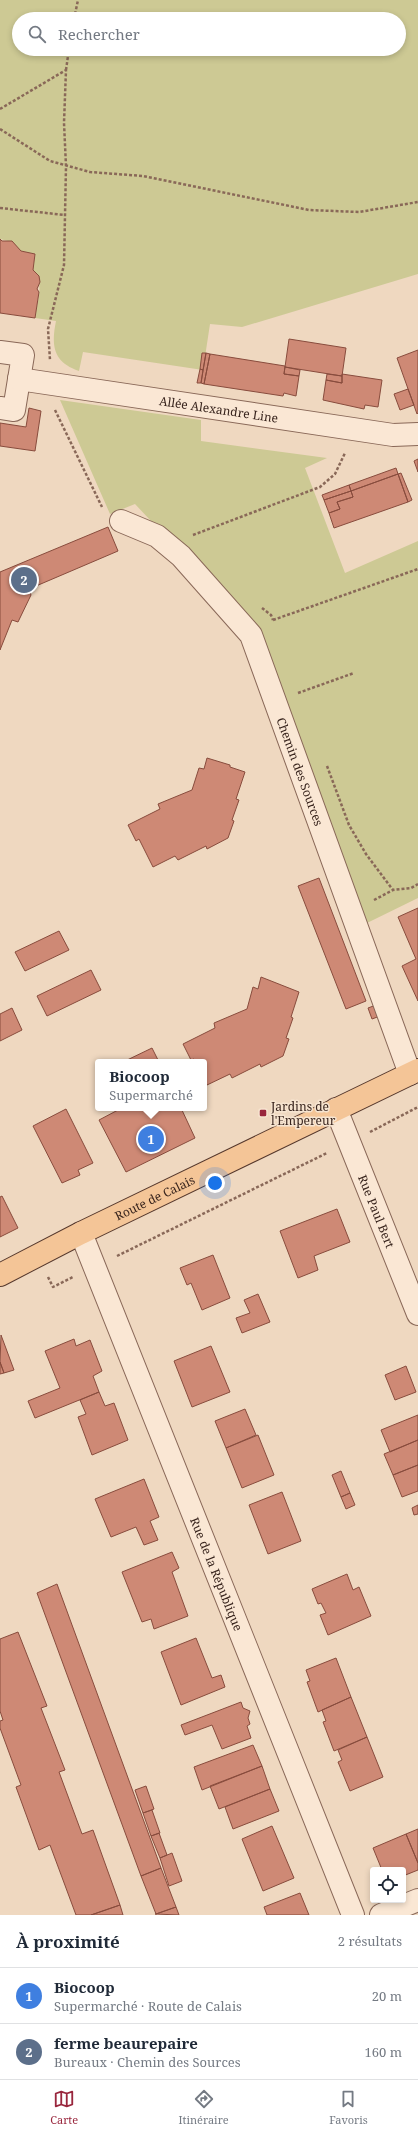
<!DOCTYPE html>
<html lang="fr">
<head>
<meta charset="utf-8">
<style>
	:root { --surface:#fff; --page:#f6f6f7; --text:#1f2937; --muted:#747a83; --line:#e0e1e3; --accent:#99263d }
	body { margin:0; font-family:"Noto Serif",serif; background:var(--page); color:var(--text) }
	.controls { position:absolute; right:12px; bottom:12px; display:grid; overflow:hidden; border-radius:4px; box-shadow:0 2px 6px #0003 }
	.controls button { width:36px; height:36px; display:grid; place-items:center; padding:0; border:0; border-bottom:1px solid var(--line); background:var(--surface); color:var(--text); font:20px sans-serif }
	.you { position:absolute; left:215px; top:1183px; width:14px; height:14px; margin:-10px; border:3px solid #fff; border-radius:50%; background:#1a73e8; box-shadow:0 0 0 6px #1a73e833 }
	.badge { display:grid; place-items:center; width:26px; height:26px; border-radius:50%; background:var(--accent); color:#fff; font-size:13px; font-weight:700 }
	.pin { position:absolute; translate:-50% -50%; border:2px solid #fff; box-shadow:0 1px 4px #0006 }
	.popup { position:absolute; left:95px; top:1059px; width:112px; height:52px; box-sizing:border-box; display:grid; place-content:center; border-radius:4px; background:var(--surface); filter:drop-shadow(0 1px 3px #0005); font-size:13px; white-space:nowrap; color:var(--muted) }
	.popup b { font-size:15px; color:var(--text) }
	.popup::after { content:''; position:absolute; left:50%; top:100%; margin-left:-8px; border:8px solid transparent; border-top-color:var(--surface) }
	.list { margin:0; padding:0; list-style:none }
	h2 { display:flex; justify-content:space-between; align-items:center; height:52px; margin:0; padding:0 16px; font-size:17px }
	h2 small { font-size:13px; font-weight:400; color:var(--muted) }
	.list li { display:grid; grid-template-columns:26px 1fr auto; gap:12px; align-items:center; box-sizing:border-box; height:56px; padding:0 16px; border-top:1px solid var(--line) }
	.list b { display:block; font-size:15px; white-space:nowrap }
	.list p { margin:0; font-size:13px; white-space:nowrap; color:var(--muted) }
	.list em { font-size:13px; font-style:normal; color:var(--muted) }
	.icon { flex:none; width:22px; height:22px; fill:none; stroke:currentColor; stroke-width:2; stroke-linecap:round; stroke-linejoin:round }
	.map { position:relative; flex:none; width:418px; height:1915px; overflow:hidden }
	.search { position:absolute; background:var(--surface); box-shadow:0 2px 6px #0003; left:12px; right:12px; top:12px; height:44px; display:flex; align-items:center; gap:10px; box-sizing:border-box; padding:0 14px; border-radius:22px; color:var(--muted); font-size:15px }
	.sheet { height:164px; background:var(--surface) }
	nav { display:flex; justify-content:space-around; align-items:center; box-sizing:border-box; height:56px; border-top:1px solid var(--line); background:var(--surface); font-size:11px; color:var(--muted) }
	nav a { display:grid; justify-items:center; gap:2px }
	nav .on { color:var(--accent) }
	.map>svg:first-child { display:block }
	.green { fill:#cdc994; fill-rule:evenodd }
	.building { fill:#ce8975; stroke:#884c3d }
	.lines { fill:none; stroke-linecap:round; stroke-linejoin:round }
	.minor-casing { stroke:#896858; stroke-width:24 }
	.major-casing { stroke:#56382c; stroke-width:24 }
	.path { stroke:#896858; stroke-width:2.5; stroke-dasharray:3 2; stroke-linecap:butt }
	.minor { stroke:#fae7d4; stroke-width:22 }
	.major { stroke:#f4c597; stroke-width:22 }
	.poi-dot { fill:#99263d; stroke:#f6e4d0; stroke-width:1.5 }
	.labels { text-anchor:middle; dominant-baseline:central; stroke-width:3; stroke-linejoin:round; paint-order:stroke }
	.street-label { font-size:12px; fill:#38241d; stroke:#f6e4d0 }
	.poi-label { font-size:12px; fill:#38241d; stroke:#f6e4d0; text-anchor:start }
</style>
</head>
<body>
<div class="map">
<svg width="418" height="1915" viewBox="0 0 418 1915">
	<rect width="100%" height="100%" fill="#efd8c0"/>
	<path class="green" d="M0,0H418V274L242,327L210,324L203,370L83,352L79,371C53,362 51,346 56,321L35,318C37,302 45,283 33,270L35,254L21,251L12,242L0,239ZM19,19H399V49H19Z
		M60,400L201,420V441L327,458L305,468L345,573L418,541V898L367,923L247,623L135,504L110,514Z"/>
	<path class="building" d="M0,239L2,241H12L21,251L35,254L33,270L39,276L40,282L37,289L39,292L35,318L0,313Z
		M289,339L346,348L342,376L285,367Z
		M418,350V413L417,414L397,358Z
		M202,353H206L203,370L200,369Z
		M206,353L210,354L204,384L201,383Z
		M210,354L285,366L284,374L299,376L296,396L284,393L283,396L204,384Z
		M285,367L300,370L299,376L284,374Z
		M200,369L203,370L201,383H197Z
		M327,374L342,376V383L326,380Z
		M342,374L382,380L378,407L365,405L364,409L323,400L326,380L342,383Z
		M408,389L414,405L400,410L394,394Z
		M29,408L41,411L35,451L0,446V423L26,427Z
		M418,459V472L414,461Z
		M396,468L398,474L351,491L349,485Z
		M401,473L412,500L408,502L398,474Z
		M398,474L408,502L334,528L329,513L340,509L337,502L353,497L351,491Z
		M349,485L351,491L324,500L322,495Z
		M351,491L353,497L337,502L340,509L329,513L324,500Z
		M108,527L118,551L29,589L31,595L18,622L12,620L0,650V572Z
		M207,758L230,765V767L245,772L236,799L239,800L232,820L234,821L228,838L207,849L206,846L178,860L175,856L153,867L139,839L136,841L128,825L160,809L158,804L192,790L199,768L204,769Z
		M319,878L366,1001L346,1009L298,886Z
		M418,908V1001L402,966L416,959L398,917Z
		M59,931L69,950L25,971L15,952Z
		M91,970L101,990L47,1016L37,996Z
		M261,977L299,992L291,1017L293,1018L286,1038L289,1039L283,1056L261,1067L260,1064L232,1078L230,1074L207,1085L204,1078V1062H196L194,1059L191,1060L183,1044L215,1028L214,1023L247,1009L253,987L258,989Z
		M376,1005L380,1016L372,1019L368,1008Z
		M12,1008L22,1030L0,1041V1014Z
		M152,1048L159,1062H123Z
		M117,1108H181L195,1138L126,1172L99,1120L118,1110Z
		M66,1109L93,1163L78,1170L80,1175L62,1183L33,1126Z
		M2,1196L18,1228L0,1237V1197Z
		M337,1209L350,1242L314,1256L318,1270L298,1278L280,1231Z
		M213,1255L230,1298L202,1310L191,1283L187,1285L180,1268Z
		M258,1294L270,1322L242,1333L236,1318L250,1313L244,1300Z
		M1,1335L14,1370L4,1373L0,1362Z
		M74,1339L76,1346L90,1340L102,1371L93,1376L99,1392L35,1418L28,1401L60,1388L45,1351Z
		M211,1346L230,1392L192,1407L174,1361Z
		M0,1362L4,1373L0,1374Z
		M406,1366L416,1392L395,1400L385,1375Z
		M99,1392L105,1406L114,1403L128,1440L92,1455L78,1417L86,1414L80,1400Z
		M245,1409L256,1435L226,1448L215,1421Z
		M418,1415V1440L390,1452L381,1430Z
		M258,1435L274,1475L242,1488L226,1448Z
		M418,1440V1465L393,1475L384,1454Z
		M418,1465V1491L402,1497L393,1475Z
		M341,1471L350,1493L341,1497L332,1475Z
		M144,1479L159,1517L150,1521L158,1540L144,1545L136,1527L111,1537L95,1499Z
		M282,1492L301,1541L268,1554L249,1505Z
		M350,1493L355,1505L346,1509L341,1497Z
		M418,1505V1514L414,1515L412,1508Z
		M172,1552L179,1568L172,1572L188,1616L154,1629L151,1619L142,1622L122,1572Z
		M347,1574L353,1590L359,1587L371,1616L328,1635L320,1615L326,1613L321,1603L318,1604L312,1589Z
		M57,1584L161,1868L141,1876L37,1593Z
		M18,1632L47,1706L41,1708L65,1770L59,1772L82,1834L93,1830L120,1905L91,1915H76L50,1845L39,1850L16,1787L21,1785L0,1728V1721L3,1720L0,1711V1639Z
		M196,1638L212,1678L221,1675L225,1687L181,1705L161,1652Z
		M336,1658L351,1697L318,1712L307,1682L310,1681L306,1670Z
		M351,1697L367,1737L334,1751L323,1722L326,1721L322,1710Z
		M241,1702L243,1708L250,1711L248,1718L250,1724L247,1726L251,1738L222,1749L212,1725L185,1735L181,1725Z
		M367,1737L383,1777L350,1791L338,1762L342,1760L338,1750Z
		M253,1745L262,1766L202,1790L194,1767Z
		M262,1766L270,1789L219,1809L210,1786Z
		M146,1786L154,1809L143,1813L135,1790Z
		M270,1789L279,1811L233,1829L225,1807Z
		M152,1810L160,1833L151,1836L143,1813Z
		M272,1826L294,1878L263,1891L242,1839Z
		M418,1829V1863L406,1834Z
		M159,1833L167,1855L160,1858L151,1836Z
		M406,1834L418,1863V1870L403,1876V1870H382L373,1848Z
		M172,1853L182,1881L169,1886L160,1858Z
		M161,1868L176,1907L156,1914L141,1876Z
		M300,1893L309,1915H267L264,1907Z
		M120,1905L123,1915H91Z
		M176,1907L179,1915L155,1914H156Z"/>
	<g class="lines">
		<g class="minor-casing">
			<g id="minor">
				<path d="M0,352L23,355L14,410L0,408"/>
				<path id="s1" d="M19,379L393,435L418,434"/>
				<path id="s2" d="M121,521L157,536L181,556L251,635L410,1074"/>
				<path id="s3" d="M336,1109L418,1314"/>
				<path id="s4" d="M81,1233L353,1915"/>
				<path d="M381,1915L418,1900"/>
			</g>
		</g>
		<g class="major-casing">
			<g id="major">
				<path id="s5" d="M0,1275L81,1233L418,1070"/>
			</g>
		</g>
		<path class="path" d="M74,19L78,0
			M66,70L69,49
			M0,109L66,70L64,123L66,166L64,265L48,329L50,360
			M0,129L50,161L90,172L143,176L309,210L359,212L418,202
			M0,208L65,215
			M55,410L102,507
			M193,535L320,487L335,474L345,453
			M262,608L271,615L273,620
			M273,620L418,569
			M298,693L354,673
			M327,766L349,825L366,854L393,890
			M374,900L393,890L411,888L418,884
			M370,1132L418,1107
			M117,1256L327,1153
			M48,1277L53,1287L73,1277"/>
		<use href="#minor" class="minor"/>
		<use href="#major" class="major"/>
	</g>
	<rect class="poi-dot" x="259" y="1109" width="8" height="8" rx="2"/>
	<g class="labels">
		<g class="street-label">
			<text stroke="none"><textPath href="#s1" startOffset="202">Allée Alexandre Line</textPath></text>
			<text stroke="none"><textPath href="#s2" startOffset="321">Chemin des Sources</textPath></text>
			<text stroke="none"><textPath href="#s5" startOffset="173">Route de Calais</textPath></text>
			<text stroke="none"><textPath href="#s3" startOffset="110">Rue Paul Bert</textPath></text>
			<text stroke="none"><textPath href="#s4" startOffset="367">Rue de la République</textPath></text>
		</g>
		<g class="poi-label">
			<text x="271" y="1106">Jardins de<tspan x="271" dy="14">l'Empereur</tspan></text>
		</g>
	</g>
</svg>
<div class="controls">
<button><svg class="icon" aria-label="locate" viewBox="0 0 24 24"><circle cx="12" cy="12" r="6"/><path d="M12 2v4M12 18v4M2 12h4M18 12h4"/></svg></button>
</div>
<div class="you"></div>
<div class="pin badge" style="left:151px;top:1139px;background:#3f7fe0">1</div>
<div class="popup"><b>Biocoop</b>Supermarché</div>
<div class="pin badge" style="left:24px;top:580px;background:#5c6f8a">2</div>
<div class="search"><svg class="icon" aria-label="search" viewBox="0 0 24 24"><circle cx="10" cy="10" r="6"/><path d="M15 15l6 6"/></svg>Rechercher</div>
</div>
<section class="sheet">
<h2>À proximité<small>2 résultats</small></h2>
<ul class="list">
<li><span class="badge" style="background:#3f7fe0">1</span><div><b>Biocoop</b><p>Supermarché · Route de Calais</p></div><em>20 m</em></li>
<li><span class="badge" style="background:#5c6f8a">2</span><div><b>ferme beaurepaire</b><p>Bureaux · Chemin des Sources</p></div><em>160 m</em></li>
</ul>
</section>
<nav>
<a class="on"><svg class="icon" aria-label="map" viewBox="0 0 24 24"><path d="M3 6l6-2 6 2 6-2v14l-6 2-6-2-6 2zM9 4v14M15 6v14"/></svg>Carte</a>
<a><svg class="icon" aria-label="directions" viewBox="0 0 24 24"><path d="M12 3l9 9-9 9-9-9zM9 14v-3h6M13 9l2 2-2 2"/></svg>Itinéraire</a>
<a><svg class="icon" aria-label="saved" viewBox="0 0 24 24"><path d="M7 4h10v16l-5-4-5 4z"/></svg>Favoris</a>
</nav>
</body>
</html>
